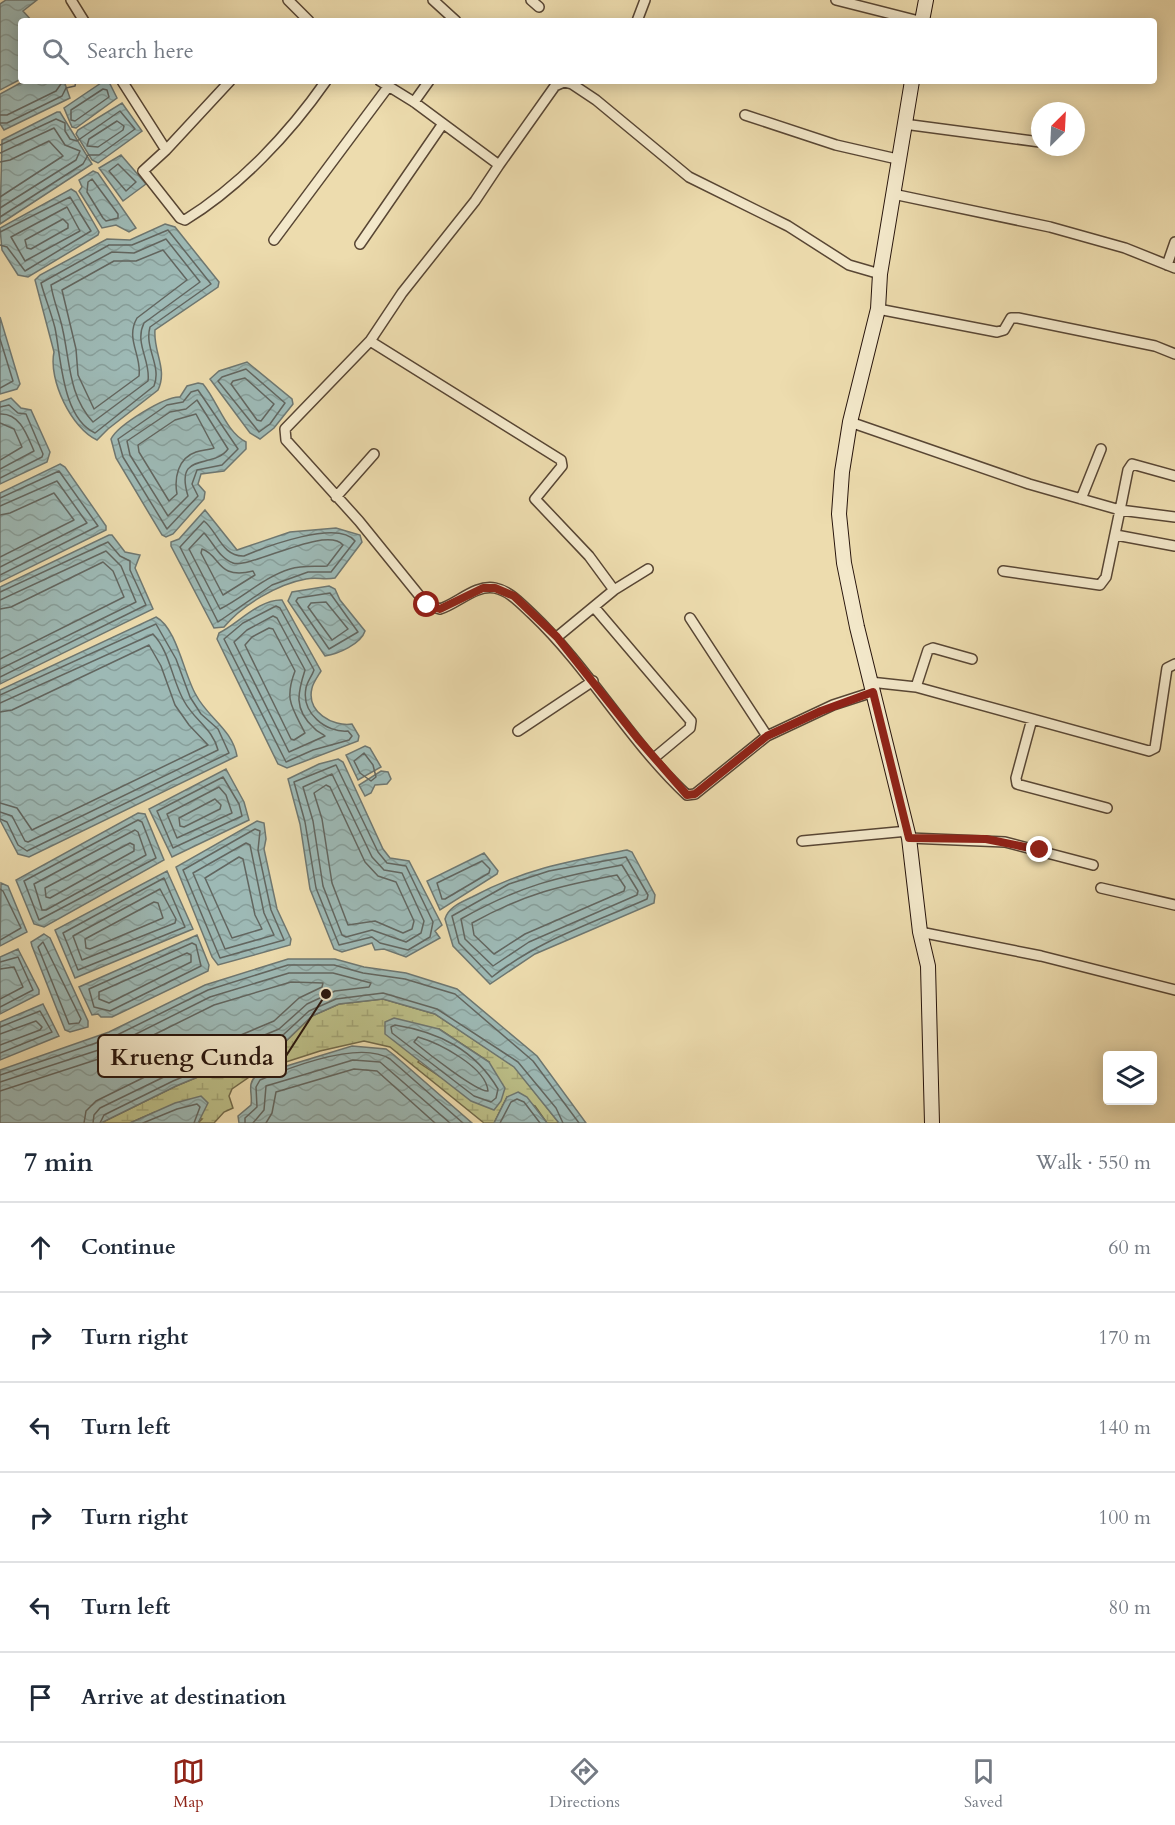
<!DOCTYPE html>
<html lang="en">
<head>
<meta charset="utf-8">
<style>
	:root { --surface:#fff; --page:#f6f6f7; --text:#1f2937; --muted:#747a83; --line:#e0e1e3; --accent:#8f2418 }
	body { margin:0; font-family:Cardo,serif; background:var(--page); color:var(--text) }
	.controls { position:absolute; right:18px; bottom:18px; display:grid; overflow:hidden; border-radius:6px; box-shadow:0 3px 15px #0003 }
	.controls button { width:54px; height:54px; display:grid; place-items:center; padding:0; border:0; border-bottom:2px solid var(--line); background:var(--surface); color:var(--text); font:30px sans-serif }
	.compass { position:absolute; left:1031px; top:102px; width:54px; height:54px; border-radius:50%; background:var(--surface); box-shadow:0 3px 15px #0003; rotate:24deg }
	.stop { position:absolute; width:18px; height:18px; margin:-14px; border:4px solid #8f2418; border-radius:50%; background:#fff }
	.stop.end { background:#8f2418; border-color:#fff; box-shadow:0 2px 6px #0008 }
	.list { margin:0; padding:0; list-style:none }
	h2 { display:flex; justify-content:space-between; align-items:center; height:78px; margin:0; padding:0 24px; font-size:26px }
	h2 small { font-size:20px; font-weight:400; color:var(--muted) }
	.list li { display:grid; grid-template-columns:39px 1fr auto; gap:18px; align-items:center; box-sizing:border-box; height:90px; padding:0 24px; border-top:2px solid var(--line) }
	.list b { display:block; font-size:22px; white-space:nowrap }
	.list em { font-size:20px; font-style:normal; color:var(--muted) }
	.icon { flex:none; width:33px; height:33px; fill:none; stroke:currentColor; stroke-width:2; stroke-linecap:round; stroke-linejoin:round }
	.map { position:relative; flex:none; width:1175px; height:1123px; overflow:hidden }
	.search { position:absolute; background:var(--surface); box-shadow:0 3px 15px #0003; left:18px; right:18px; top:18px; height:66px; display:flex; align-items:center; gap:15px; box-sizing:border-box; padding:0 21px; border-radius:6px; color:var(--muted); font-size:22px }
	.sheet { height:618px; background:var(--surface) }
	nav { display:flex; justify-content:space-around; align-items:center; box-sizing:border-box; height:84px; border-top:2px solid var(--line); background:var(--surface); font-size:16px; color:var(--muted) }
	nav a { display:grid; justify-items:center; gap:3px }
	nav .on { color:var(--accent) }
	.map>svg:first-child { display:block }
	.wetland { fill:url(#wetland-marsh); stroke:#726a4a; stroke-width:1.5; fill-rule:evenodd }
	.water { fill:url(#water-waves); stroke:#6e7771; stroke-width:1.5 }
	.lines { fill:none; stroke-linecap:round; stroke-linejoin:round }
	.shore { stroke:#626660; stroke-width:1.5 }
	.street-casing { stroke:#584634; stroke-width:12 }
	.secondary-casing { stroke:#27140c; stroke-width:16 }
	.street { stroke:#f3e8ca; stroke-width:9 }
	.secondary { stroke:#f3e8ca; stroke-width:14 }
	.route { stroke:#8f2418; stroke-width:8 }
	.leader { fill:none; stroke:#27140c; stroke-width:2 }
	.callout-dot { fill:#27140c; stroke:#f3e8ca; stroke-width:2 }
	.callout { fill:#f3e8ca; stroke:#27140c; stroke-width:2 }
	.callout-label { font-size:24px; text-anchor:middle; font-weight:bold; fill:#27140c }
</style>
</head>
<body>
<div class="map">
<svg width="1175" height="1123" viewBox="0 0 1175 1123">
	<defs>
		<pattern id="wetland-marsh" width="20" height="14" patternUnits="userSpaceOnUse" patternTransform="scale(1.5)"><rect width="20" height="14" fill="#bcbf88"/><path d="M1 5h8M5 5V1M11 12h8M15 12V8" fill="none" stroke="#a2a374"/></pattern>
		<pattern id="water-waves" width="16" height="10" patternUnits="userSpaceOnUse" patternTransform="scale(1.5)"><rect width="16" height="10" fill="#9db9b5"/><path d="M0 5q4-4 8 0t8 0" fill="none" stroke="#879e9a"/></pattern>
	</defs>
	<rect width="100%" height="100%" fill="#eddcae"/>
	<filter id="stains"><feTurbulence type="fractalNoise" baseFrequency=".00333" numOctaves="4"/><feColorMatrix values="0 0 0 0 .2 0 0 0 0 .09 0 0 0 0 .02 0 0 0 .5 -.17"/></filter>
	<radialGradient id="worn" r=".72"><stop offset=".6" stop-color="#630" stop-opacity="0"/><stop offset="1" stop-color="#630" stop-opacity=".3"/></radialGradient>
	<path class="wetland" d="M383,999L435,1014L515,1067L559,1123H547L535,1106L507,1097L494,1123H484L390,1047L364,1041L320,1051L258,1071L232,1089L229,1096L233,1108L224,1112L214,1123H198L202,1119L155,1112L130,1123H101L176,1086L287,1040L312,1016L339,1004ZM439,1029L489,1062L448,1082L418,1062Z"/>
	<path class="water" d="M6,0H37L23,11L32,21H21V79L0,90V4Z
		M24,81H64L70,98L4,130L0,124V94Z
		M104,81L109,82L117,98L76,128L72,127L64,108Z
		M122,103L142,131L98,163L92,160L76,134L78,130Z
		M57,112H60L92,164L0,224L2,140Z
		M121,155L146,184L123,201L99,168Z
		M93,171L98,173L136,228L129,232L116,225L102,228L79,191L82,187L79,180Z
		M71,189L76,192L99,232L98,235L28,277L18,275L2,250L0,228Z
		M165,224L175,227L219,282L218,287L155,330C153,352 168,369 158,390L108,429L97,440C72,429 48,380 54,352L35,280L40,275L107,239L130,240Z
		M0,317L20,384L17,389L0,394Z
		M247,362L292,399L293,404L274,428L260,439L250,433L210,379L219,371Z
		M198,383L203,384C218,402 226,432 246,442V449L224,471L201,474L198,484L205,492L204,499L173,534L166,537L162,535L116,458L111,439C118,425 165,396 180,397L187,386Z
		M11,398L21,408L31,410L50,452L47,462L0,484V402Z
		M60,464L65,467L106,526V530L0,582V493Z
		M205,510L237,550L290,532L336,528L360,535L362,542L335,578C325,580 316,577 306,579C278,584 242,605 224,627L214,628L171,546V542L179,539Z
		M109,535H112L125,552L140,555L135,568L153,609L0,684V587Z
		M329,586L335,589L340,600L365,631C361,644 338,654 325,656L288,601L292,592Z
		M282,600L321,671C318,676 313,683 312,688C306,712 333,727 352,724L359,736L358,741L287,768L278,764L217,639L219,633C238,624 259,599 282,600Z
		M156,617C177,628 184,675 196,695C208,718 232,729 237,756L29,857L18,854L0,820V690Z
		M365,746L370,748L381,767L358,780L346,755Z
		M338,759L343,762L383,849L390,858L409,861L442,925L435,931L440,938L406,957L384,949L375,950L372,943L342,952L334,949L310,889L300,824L288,779L319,764Z
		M226,769L244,802L249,820L172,857L149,809Z
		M381,771L388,772L391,779L387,784L375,785L371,793L365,796L359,785Z
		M138,813L145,814L164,860L44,927L34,924L16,880Z
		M257,821L264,823L266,839L264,849L277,909L291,939L290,945L218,965L212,957L176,867Z
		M627,850L632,852L655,895L654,903L535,954L490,984L453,946L445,919C448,907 462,902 472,897C524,869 570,861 627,850Z
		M484,853L498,871L497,874L440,910L427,881Z
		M167,871L193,929L75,978L55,930Z
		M1,883L8,886L27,932L0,946Z
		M44,934L50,938L88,1021V1027L70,1032L65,1030L32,946L31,942Z
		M197,935L209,965L208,971L112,1017H101L98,1014L92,1015L79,987Z
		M18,949L39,990V994L0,1014V957Z
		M288,959H335L364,967L406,973L457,989L537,1056L586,1123H559L514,1067L435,1014L383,999L339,1004L312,1016L287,1040L176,1086L101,1123H0V1070L109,1032L205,985Z
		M43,1004L59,1036L0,1060V1022Z
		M394,1018L439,1029L489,1062L505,1088L501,1101L494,1110L471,1101L385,1034V1022Z
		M352,1046L386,1049L394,1055L472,1123H239L238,1116L251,1105C253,1093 246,1084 257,1075Z
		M518,1092L527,1097L547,1123H494L507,1097Z
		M201,1096L208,1103L198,1123H130L175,1103Z"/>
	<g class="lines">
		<path class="shore" d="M103,89L107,90L109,97L75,121L71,120V110Z
			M0,115H7L56,91L63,81
			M117,121L124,126L123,130L98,147L87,146L89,139Z
			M0,123H7L62,96L66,88L75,86L76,81
			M0,145L56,119L65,123V131L70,139L77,141L120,111L135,129L99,155H88L83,164L0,217
			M0,153L54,128L65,145L80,151L76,160L0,208
			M0,162L10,160L49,141L63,156L0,197
			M118,164L136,182L126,191L109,171Z
			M92,179L118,214V218L106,221L103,218L87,192L88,182Z
			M67,207L80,231L25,261L11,237Z
			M63,219L68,224V228L31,249L27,248L25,240Z
			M168,230L211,284L150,327C144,348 162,366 154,386L95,433C62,418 61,357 55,328C51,312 45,298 41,283L109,245H132Z
			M0,232L70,197L91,231L25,271L7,247L0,245
			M166,239L200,282L144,323C134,343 151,361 148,381L93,422C69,396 70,363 63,331C60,315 53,300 51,285L112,252L134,253Z
			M163,250L187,280L137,318C125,339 142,355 139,376L94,409L78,375L76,349L62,290L114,261H136Z
			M0,339L13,381L0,388
			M246,369L285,403L270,424L259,432L218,381L222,377Z
			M245,378L274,404L261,421L257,420L231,384L233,381Z
			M198,390L238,449L222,465L197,470L192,484L198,496L167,529L123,457L118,439L167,405L183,402L191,392Z
			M197,400L228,449C213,470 174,450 188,496L168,516L130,455L127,441L170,412L186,409Z
			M0,407L9,405L18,413L26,414L43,454L42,457L0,478
			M0,414C20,413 27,435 34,451L0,469
			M196,414L214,448C209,450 202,450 196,452C178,458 174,478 177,494L169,501L139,452L138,445L175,420Z
			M0,423L14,429L22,447L0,460
			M0,498L59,471L98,526L0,575
			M0,506L57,481L87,523L0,567
			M0,515L10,513L54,493L74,520L0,557
			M204,521C218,532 222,557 244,556C265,547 338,519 355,541L331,572H308L272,585L218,622L180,547Z
			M204,533C213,542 219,558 233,563C250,569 326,525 343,545L327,566C314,567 303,565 290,569C264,577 244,597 220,609L189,549Z
			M202,549C221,555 216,580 253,571L255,575L223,595L201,553Z
			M0,592L108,542L120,556L130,561V570L146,605L0,677
			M330,593L358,632L329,649L296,601L298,598Z
			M0,600L106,551L121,566L136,602L0,669
			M326,602L348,629L332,640L308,607L311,603Z
			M276,606L280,608L314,670C312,676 307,682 306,688C301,713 326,733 348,731L352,736L349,740L313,750L286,762L224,639L243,623Z
			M0,609L11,607L103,562L113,571L124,597L0,659
			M273,616L277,618L305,670C298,692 293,709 314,728C317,732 322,733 325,736L289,752L234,642L247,630Z
			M269,628L273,629L295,671C284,700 292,707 305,733L294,740L291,739L245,645L252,637Z
			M0,695L156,624L176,659L190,697L201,714L218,729L229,753L27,851L18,845L7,822L0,819
			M0,703L153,634C170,652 172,680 184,701C194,720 213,729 218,750L28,842L25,841L12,816L0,812
			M0,712L12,710L149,645L161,666L175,705L189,725L208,745L32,830L17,808L0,803
			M364,753L373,765L376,777L371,781L360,773L354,761Z
			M336,765L378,852L387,863L406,866L433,922L430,937L408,950L380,943L372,937L339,945L316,888L305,822L294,782Z
			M332,774L372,857L384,870L402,873L424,921L421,933L406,942L372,930L346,937L342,935L323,886L313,821L303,787Z
			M223,777L239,804L242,816L173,848L157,811Z
			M326,785L330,787L365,862L378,876L396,882L414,921L412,929L403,933L375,921L348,925L332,883L322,819L314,793Z
			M219,787L226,795L232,813L177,838L167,814Z
			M215,799L221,805L220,809L184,827L180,826L179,818Z
			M138,820L142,822L156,858L39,920L24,881Z
			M255,829L260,831L258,850L271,910L284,940L220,958L183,870Z
			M135,830L138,832L146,855L46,910H42L34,884Z
			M130,843L134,845V851L50,898L46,897L45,888Z
			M246,843L250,845L264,913L274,935L225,949L193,873Z
			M239,857L243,859L255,915L262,929L232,938L205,878Z
			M626,857L648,895L647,899C593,923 539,940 492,977L459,943L452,916L509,884L549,871Z
			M482,861L490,869L489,873L445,899H442L437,883Z
			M622,865L638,891L637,895L529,942L493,966L465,939L461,919C519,886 557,877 622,865Z
			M617,875L625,887L624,891L525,934L494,954L474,935L472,923C524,894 559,886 617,875Z
			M164,878L185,927L78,970L63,933Z
			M0,889L3,891L21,928L0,940
			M160,889L176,919L175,923L82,960L73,936Z
			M154,902L158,903L163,918L90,949L86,948L85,939Z
			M43,942L81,1019L79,1023L69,1024L38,947Z
			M192,943L196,945L201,966L110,1011L94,1007L89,989Z
			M187,953L191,955V962L109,1003L99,999V992Z
			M0,962L18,957L33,990L0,1007
			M0,969L14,967L23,987L0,999
			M395,1025C439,1032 475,1050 498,1089L496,1098L491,1102L474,1096L392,1033L391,1027Z
			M0,1027L40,1011L52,1032L0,1053
			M0,1034L36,1021L42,1027L40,1030L0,1045
			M418,1037C439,1043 486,1067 488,1091C478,1093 425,1051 414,1042Z
			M0,1075L111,1038L208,990L288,965H334L363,973L405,979L455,994L533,1061L579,1123
			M0,1082L114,1045L210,997L289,973H333L371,983L369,987L335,991L307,1004L279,1029L170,1074L100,1108L94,1115L93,1123
			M0,1091L117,1053L214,1005L291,982L323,983L322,987L299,998L274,1021L167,1066L96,1101L86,1111L84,1123
			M100,1123L104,1115L173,1081L283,1035L309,1011L336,999L383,993L437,1009L518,1062L556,1108L563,1123
			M143,1123L177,1109L197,1104L200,1107L194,1123
			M245,1123V1118L257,1107L256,1087L260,1080C291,1067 360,1040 390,1059L463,1123
			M253,1123L264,1110L266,1086L353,1060L380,1062L450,1123
			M266,1123L272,1113L276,1092L354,1069L377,1071L435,1123
			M500,1123L511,1102L517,1099L524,1102L540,1123"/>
		<g class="street-casing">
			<path id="street" d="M71,0L84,21
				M288,0L309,21
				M433,0L456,21
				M531,0L539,7
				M836,0L919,21
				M637,21L645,0
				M122,81L166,150
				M230,81L166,150L143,171L180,218L185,220C240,186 289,134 326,81
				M380,81L414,102L499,165L555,86L564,82L572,84L596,100L689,177L788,226L849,265L880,274
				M414,102L429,81
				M745,115L836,145L897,159
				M904,124L1040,142
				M499,165L475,201L402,293L370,341L285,429L286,440L359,521L427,605L440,609C457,604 476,584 495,588C510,591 521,604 532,614C590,669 629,741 687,795L695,794L767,736L833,705L873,692
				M893,194L1050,227L1125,248L1175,268
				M274,240L388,87
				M360,244L442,125
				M1167,265L1175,242
				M878,309L997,332L1004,330L1011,318H1018L1155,346L1175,354
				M370,341L561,460L562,466L535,499L589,556L614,590L557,637
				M850,422L1029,484L1120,510L1106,577L1100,585L1003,571
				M1175,476L1132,464L1128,470L1120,510L1175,517
				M336,497L374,454
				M1081,499L1101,449
				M1116,535L1175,546
				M614,590L648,569
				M594,607L691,721L690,728L654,758
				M690,618L767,736
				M870,682L916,687L1149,751L1155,748L1167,668L1175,664
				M916,687L928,650L933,648L972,659
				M1032,719L1016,778L1017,784L1107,808
				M518,731L593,681
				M909,838L1005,842L1093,865
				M802,841L908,831
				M1101,888L1175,905
				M920,932L1041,956L1175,990"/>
		</g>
		<g class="secondary-casing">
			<path id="secondary" d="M922,21L926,0
				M912,81L880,274L878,309L850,422L842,472L839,514L844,563L857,627L909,838L920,932L928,966L932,1123"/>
		</g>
		<use href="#street" class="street"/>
		<use href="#secondary" class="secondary"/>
	</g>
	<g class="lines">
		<path class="route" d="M427,605L440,609L483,588H495L514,596L557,637L638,739L687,795L695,794L767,736L821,711L873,692L909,838L986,839L1040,850"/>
	</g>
	<path class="leader" d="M326 994L286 1056"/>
	<circle class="callout-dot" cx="326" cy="994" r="6"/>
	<rect class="callout" x="98" y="1035" width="188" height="42" rx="6"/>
	<g class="callout-label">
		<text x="192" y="1065">Krueng Cunda</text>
	</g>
	<rect width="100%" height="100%" filter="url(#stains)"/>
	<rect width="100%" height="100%" fill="url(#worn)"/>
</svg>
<div class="controls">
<button><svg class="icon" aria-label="layers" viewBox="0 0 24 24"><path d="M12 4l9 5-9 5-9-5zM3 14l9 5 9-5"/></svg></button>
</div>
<svg class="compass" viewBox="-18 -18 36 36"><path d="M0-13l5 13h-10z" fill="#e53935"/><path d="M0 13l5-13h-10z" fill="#747a83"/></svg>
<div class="stop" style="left:427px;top:605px"></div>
<div class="stop end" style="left:1040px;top:850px"></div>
<div class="search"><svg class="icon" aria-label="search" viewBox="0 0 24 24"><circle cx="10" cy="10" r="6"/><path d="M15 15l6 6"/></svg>Search here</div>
</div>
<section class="sheet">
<h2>7 min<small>Walk · 550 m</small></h2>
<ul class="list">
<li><svg class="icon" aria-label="ahead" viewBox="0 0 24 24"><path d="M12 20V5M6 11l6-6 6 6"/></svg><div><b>Continue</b></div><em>60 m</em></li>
<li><svg class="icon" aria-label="right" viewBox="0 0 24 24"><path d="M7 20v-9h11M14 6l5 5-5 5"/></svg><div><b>Turn right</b></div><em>170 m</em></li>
<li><svg class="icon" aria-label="left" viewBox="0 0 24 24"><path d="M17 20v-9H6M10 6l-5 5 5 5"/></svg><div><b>Turn left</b></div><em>140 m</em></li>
<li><svg class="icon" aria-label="right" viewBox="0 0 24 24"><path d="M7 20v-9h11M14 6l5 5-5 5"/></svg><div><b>Turn right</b></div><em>100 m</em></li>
<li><svg class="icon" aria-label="left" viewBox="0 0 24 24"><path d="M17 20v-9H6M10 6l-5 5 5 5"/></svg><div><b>Turn left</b></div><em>80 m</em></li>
<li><svg class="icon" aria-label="arrive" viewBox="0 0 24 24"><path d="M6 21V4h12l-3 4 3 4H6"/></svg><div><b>Arrive at destination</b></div></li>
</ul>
</section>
<nav>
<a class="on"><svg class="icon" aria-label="map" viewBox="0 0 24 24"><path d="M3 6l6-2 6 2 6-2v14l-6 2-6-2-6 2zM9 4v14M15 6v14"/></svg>Map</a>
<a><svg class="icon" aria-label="directions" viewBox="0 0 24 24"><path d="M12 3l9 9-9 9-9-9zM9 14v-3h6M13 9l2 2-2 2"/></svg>Directions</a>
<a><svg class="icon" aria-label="saved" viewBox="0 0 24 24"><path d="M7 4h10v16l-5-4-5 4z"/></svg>Saved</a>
</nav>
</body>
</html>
